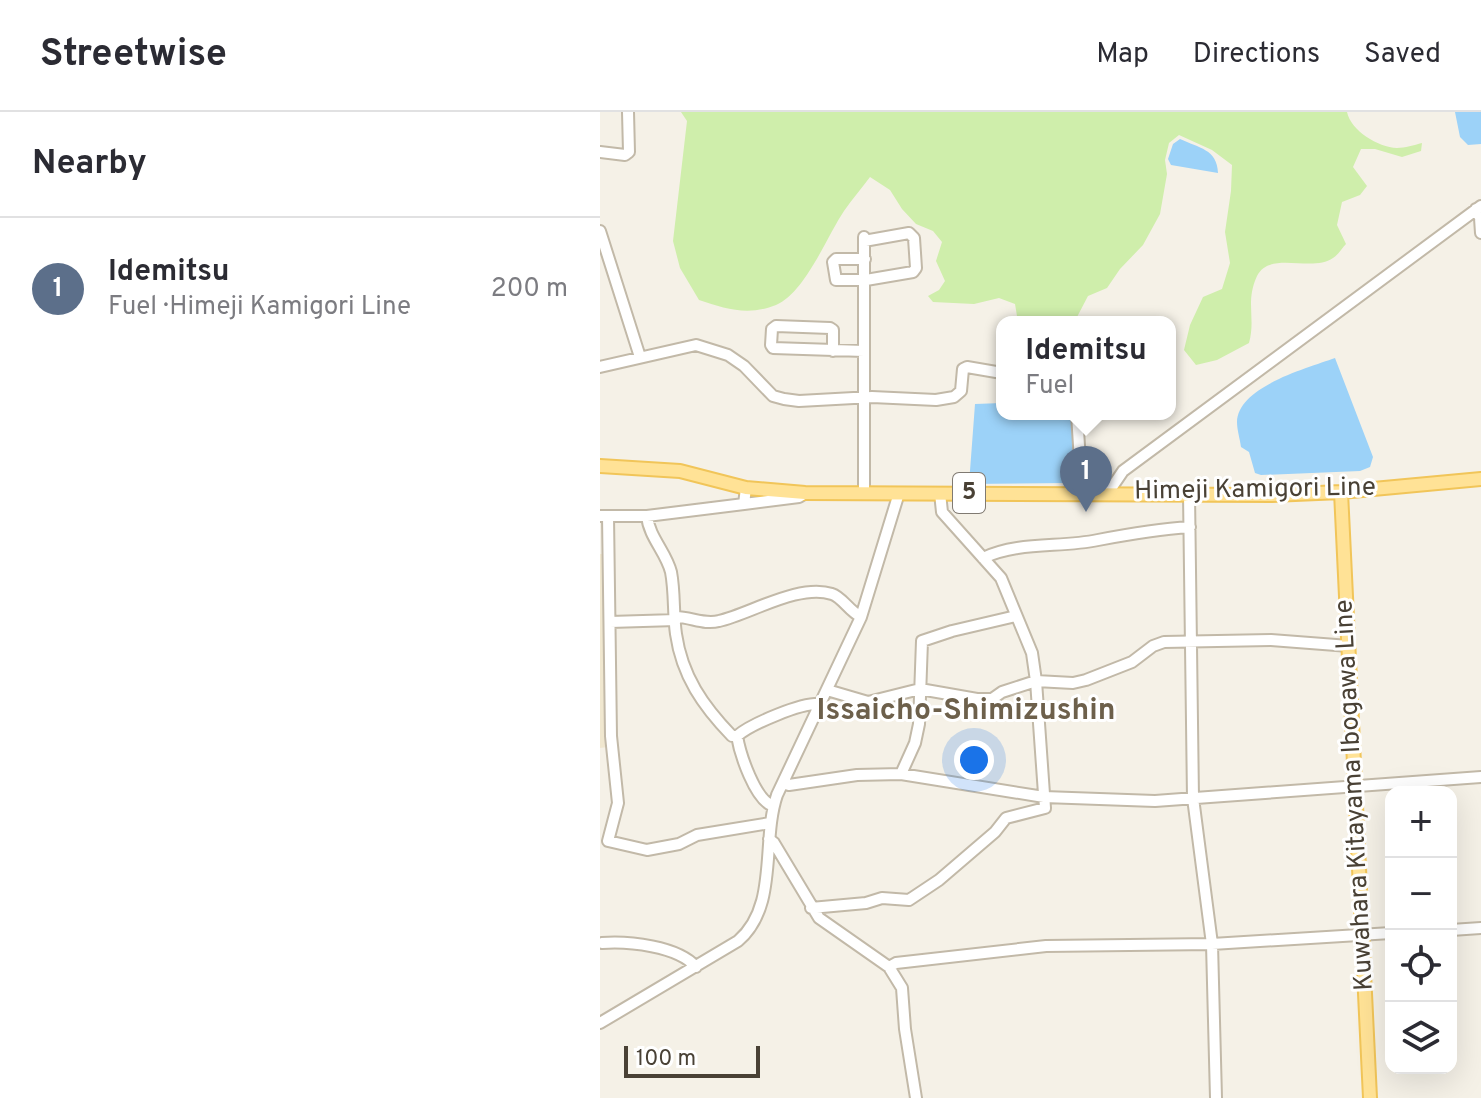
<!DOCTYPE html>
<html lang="en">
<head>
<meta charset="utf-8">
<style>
	:root { --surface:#fff; --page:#f2f2f3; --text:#2b2b33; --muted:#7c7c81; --line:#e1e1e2; --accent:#ea580c }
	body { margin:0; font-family:Overpass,sans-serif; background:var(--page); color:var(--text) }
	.controls { position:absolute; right:24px; bottom:24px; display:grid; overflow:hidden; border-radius:16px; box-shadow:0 8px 32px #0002 }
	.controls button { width:72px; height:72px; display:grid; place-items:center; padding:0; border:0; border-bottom:2px solid var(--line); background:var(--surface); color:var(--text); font:40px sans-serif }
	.scale { position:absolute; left:24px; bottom:20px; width:136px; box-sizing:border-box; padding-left:8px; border:4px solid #494135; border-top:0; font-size:22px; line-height:28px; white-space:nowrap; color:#494135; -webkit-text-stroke:6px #fff; paint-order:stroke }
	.you { position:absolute; left:374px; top:648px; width:28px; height:28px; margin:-20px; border:6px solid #fff; border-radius:50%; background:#1a73e8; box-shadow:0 0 0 12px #1a73e833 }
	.badge { display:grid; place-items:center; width:52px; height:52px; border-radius:50%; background:var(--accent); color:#fff; font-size:26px; font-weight:700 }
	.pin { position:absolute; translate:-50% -66px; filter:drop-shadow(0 2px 4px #0008) }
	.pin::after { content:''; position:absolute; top:42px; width:28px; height:24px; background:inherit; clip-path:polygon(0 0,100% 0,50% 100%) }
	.popup { position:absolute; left:396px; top:204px; width:180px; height:104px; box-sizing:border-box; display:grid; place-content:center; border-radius:16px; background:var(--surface); filter:drop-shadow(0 2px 6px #0005); font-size:26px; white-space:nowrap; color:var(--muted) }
	.popup b { font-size:30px; color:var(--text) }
	.popup::after { content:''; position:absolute; left:50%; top:100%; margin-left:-16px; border:16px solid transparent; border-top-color:var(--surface) }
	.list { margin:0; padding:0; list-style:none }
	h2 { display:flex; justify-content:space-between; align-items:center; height:104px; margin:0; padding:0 32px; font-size:34px }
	h2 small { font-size:26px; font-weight:400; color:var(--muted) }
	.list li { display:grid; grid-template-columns:52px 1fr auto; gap:24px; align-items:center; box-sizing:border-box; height:144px; padding:0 32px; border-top:2px solid var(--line) }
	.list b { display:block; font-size:30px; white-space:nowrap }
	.list p { margin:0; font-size:26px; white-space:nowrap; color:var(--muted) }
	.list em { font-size:26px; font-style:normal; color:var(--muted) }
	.icon { flex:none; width:44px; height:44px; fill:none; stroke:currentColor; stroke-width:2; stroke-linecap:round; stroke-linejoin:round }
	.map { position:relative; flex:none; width:881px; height:986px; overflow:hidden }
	header { display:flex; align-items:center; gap:48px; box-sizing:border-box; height:112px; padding:0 40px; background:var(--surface); border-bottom:2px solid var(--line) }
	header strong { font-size:38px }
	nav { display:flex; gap:44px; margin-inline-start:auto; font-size:28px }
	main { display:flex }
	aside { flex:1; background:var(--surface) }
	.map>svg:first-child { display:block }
	.education { fill:#f0e7cf }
	.green { fill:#cfeeab }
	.water { fill:#9cd2f8 }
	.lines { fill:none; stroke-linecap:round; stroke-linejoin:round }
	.minor-casing { stroke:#c2b9a8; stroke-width:14 }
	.major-casing { stroke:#f1c559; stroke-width:16 }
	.minor { stroke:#fff; stroke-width:10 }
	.major { stroke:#ffe296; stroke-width:12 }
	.labels { text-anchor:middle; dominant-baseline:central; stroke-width:6; stroke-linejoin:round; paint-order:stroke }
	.shield { fill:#fff; stroke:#807a72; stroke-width:2 }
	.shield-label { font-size:24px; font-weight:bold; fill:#494135 }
	.street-label { font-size:26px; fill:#494135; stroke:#fff }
	.quarter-label { font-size:30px; font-weight:bold; fill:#6d604b; stroke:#fff }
</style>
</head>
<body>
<header>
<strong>Streetwise</strong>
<nav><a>Map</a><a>Directions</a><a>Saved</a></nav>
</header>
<main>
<aside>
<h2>Nearby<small></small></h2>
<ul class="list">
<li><span class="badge" style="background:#5c6f8a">1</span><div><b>Idemitsu</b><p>Fuel · Himeji Kamigori Line</p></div><em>200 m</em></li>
</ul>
</aside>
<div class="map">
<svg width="881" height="986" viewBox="0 0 881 986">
	<rect width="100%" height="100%" fill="#f5f1e7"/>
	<path class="education" d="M0,442H4L8,635L0,636Z"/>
	<path class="green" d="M81,0H747C751,19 778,35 797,36C805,36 814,33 822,31L821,39L802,45L775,37H761L753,55L767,74L760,83L742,90L737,113L746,132C742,136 738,143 733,146C712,161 670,138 657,164C645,190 656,206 649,231L617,248L596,253L584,238L590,213L603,185L622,177L630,151L625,120L631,79L632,53L612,38L579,23L569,31L565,48L567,62L560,102L543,133L520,157L507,176L488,184L477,205L417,204L415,192L399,186L374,192L333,190L328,184L339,178L345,169L336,149L342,130L333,119L316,112L302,97L290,78L270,65C262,76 252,87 244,99C227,124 205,181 176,193C149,204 125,197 99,188L80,156L73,129L87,9Z"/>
	<path class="water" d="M855,0H881V32L868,33L860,25Z
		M580,27C599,36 617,37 618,61L571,53L568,47L573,32Z
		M735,246L773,345L770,355L760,359L661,363L655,361L649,340L641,335C640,327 637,318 637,310C638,274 708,256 735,246Z
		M402,291V302H472L475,315L474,368L468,371L369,372L375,292Z"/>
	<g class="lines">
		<g class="minor-casing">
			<path id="minor" d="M0,40L25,43L29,40L28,0
				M876,97L880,106L881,121
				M0,119L40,245
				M264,125V381
				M264,129L309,121L314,126L316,156L313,160L266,168H236L233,150L236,147H265
				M233,239V218L230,216L176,214L172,217L171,233L173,236L264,239
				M0,255L96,233L128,243L144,254L173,284L184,287L199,289L272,285L336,288L354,285L361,279L363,257L367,255L402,261
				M477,302L482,381
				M508,381L523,359L881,94
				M589,382L593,686L612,832L616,986
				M144,392L199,385L204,382
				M0,404H47L144,392L146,376
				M8,404L11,624L18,691L8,729L47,738L79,732L97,723L170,711
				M47,404C49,425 66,440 71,460C75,481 73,502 76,522C82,564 103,594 132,624H137
				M383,446C419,429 460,436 498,428C529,422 559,417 590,415
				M76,505C91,505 104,513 119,509C150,502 199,471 232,482C242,485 249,499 261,505
				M10,510L76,508
				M227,578L268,590L320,577L377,587H392L402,580L436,569L473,571L486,568L532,550L553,534L564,530L671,528L749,534
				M301,662L315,631L319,612L322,529L352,519L416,504
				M183,671L189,673L257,663L301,662L444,685L555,689L881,665
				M173,694C155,688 140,642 137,624C151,612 202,590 221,592
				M169,727L174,731L219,806L289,855L302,876L305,917L316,986
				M211,796L266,791L282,786L309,788L339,768L395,720L406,706L445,696L436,569L432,541L401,466L342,400L340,381
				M851,818L881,816
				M2,831C28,829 78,834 96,855
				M289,855L296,851L446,834L612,832L791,821
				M0,911L138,829C179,794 161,730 177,683L261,505L299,381"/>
		</g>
		<g class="major-casing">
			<path id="major" d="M0,354L80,359L146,376L205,381L672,383L741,380L881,367
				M741,380L770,986"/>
		</g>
		<use href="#minor" class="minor"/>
		<use href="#major" class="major"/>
	</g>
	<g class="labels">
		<rect class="shield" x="353" y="361" width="32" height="40" rx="6"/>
		<g class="shield-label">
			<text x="369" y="381">5</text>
		</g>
		<g class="street-label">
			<text transform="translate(655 378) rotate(-1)">Himeji Kamigori Line</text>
			<text transform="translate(755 683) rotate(-93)">Kuwahara Kitayama Ibogawa Line</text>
		</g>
		<g class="quarter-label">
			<text x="366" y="599">Issaicho-Shimizushin</text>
		</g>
	</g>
</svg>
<div class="controls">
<button>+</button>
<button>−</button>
<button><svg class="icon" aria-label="locate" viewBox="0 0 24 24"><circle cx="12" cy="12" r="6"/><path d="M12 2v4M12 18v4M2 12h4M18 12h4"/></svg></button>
<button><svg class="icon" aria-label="layers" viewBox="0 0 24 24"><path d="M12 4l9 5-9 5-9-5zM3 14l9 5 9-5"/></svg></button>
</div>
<div class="scale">100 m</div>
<div class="you"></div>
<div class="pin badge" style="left:486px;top:400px;background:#5c6f8a">1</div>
<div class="popup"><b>Idemitsu</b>Fuel</div>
</div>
</main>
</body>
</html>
